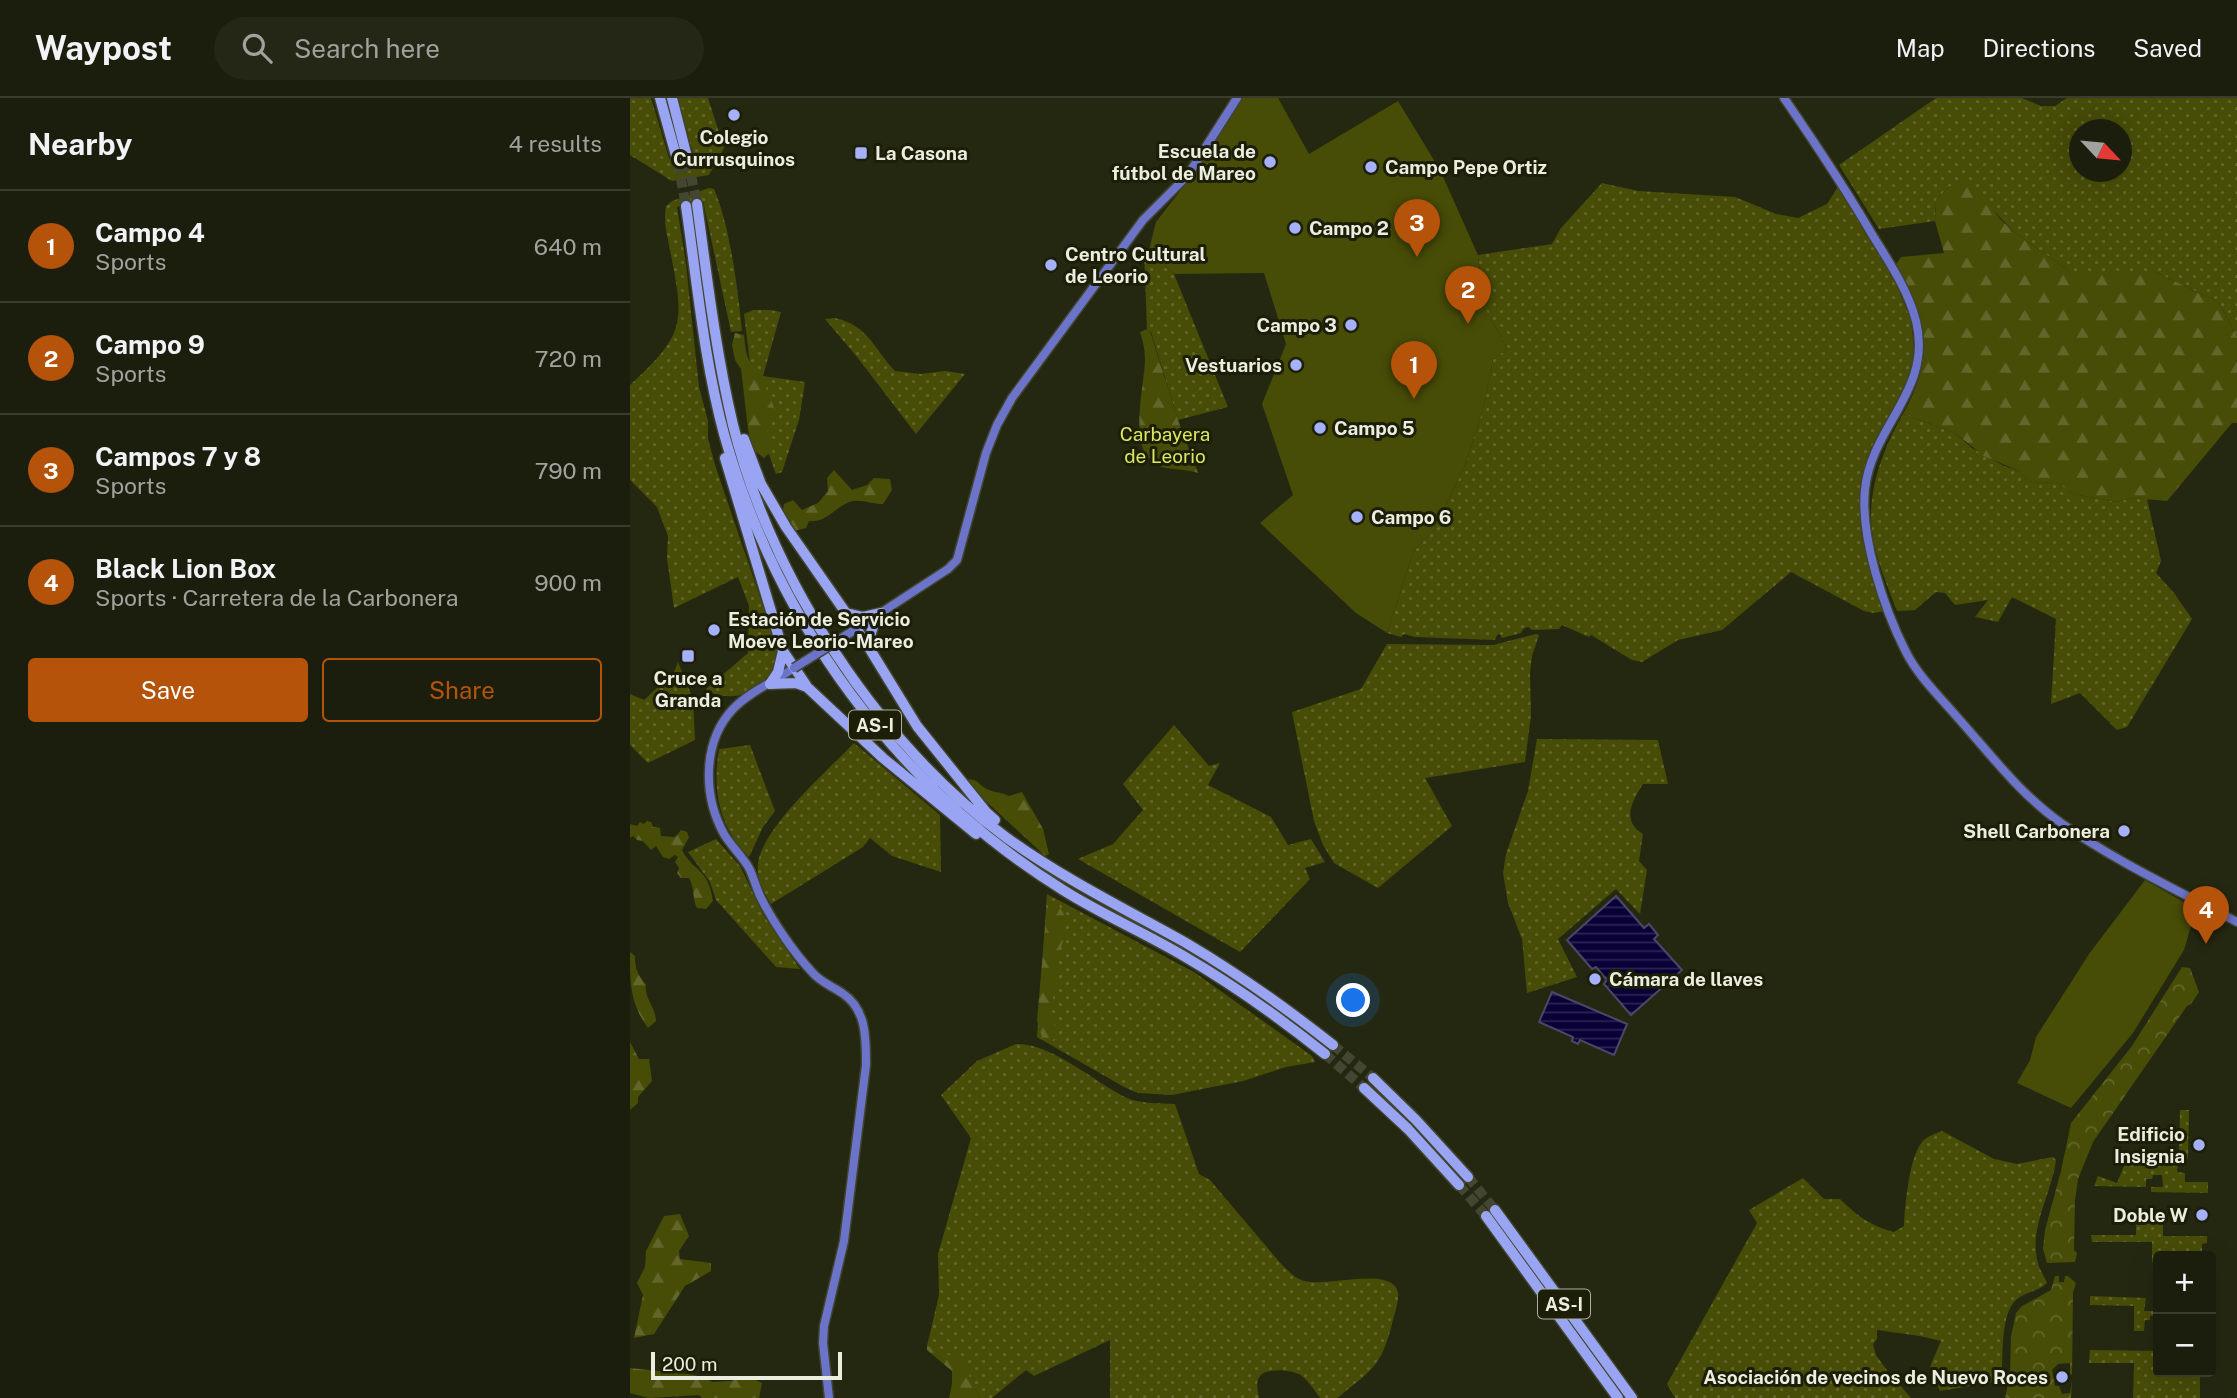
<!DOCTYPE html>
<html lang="en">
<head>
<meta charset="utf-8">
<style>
	:root { --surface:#1c1e0d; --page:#252716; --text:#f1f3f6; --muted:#a0a29d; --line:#3a3c2e; --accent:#b45309 }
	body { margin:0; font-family:"Public Sans",sans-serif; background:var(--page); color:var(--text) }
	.controls { position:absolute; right:21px; bottom:21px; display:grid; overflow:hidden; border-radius:7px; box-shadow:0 7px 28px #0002 }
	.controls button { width:63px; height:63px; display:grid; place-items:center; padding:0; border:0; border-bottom:2px solid var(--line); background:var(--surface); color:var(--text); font:35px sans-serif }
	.compass { position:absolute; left:1439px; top:21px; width:63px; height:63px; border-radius:50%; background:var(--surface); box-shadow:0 7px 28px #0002; rotate:116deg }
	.scale { position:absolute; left:21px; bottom:18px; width:191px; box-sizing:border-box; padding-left:7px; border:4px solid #ebeddf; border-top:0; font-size:19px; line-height:24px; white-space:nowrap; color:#ebeddf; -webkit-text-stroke:5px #1c1e08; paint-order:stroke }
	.you { position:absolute; left:724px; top:903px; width:24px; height:24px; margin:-18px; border:5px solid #fff; border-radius:50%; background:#1a73e8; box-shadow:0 0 0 10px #1a73e833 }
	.badge { display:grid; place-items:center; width:46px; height:46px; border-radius:50%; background:var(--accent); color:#fff; font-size:23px; font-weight:700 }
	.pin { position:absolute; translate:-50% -58px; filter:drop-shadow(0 2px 4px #0008) }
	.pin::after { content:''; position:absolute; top:37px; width:24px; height:21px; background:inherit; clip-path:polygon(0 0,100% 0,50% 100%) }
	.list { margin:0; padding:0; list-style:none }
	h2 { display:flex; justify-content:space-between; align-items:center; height:91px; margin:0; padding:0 28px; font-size:30px }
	h2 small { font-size:23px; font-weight:400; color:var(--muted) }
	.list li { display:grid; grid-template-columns:46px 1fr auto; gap:21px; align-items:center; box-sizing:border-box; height:112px; padding:0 28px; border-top:2px solid var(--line) }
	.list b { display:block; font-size:26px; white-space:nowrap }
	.list p { margin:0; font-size:23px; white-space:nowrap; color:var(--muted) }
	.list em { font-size:23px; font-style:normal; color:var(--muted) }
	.actions { display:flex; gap:14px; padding:21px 28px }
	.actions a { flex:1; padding:16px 0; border:2px solid var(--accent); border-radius:7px; text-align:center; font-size:24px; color:var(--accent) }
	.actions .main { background:var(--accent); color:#fff }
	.icon { flex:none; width:38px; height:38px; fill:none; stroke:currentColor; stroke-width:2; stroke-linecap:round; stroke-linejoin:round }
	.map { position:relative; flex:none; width:1607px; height:1300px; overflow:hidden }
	header { display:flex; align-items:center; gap:42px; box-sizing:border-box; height:98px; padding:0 35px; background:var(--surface); border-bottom:2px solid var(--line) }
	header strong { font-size:33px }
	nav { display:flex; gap:38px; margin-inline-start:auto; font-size:24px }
	.search { width:490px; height:63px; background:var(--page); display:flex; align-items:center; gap:18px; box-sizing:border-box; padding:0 24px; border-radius:38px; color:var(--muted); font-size:26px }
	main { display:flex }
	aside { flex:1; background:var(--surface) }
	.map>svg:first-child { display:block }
	.grass { fill:url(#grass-dots); fill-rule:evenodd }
	.forest { fill:url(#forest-firs) }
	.park { fill:url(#park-crowns) }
	.pitch { fill:#474c07 }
	.water { fill:url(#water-rules); stroke:#4c4769; stroke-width:2 }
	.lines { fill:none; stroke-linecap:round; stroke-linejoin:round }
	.highway-tunnel { stroke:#434630; stroke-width:10; stroke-dasharray:10 5; stroke-linecap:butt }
	.secondary-casing { stroke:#41442e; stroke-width:11 }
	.highway-casing { stroke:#41442e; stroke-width:13 }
	.secondary { stroke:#6b74c8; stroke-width:8 }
	.highway { stroke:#99a4f2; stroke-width:10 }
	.secondary-bridge-casing { stroke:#41442e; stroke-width:11; stroke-linecap:butt }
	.secondary-bridge { stroke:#6b74c8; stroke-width:8 }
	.poi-dot { fill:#a6b1fc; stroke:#1c1e08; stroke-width:2.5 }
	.labels { text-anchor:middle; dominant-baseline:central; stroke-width:6; stroke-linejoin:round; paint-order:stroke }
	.shield { fill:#1c1e08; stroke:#adaf9e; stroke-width:2 }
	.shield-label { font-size:18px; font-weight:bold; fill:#ebeddf }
	.poi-label { font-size:19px; font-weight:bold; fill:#ebeddf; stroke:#1c1e08; text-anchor:start }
	.park-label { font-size:19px; fill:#dbe860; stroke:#1c1e08 }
</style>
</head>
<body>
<header>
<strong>Waypost</strong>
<div class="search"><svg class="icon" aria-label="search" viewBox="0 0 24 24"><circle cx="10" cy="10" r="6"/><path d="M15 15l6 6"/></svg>Search here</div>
<nav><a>Map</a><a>Directions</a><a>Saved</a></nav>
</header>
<main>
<aside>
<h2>Nearby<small>4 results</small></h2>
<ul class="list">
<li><span class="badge">1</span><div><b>Campo 4</b><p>Sports</p></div><em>640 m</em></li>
<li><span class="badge">2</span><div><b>Campo 9</b><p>Sports</p></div><em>720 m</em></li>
<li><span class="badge">3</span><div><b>Campos 7 y 8</b><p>Sports</p></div><em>790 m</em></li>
<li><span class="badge">4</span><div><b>Black Lion Box</b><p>Sports · Carretera de la Carbonera</p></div><em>900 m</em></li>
</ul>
<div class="actions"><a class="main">Save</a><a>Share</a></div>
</aside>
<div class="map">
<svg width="1607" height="1300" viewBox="0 0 1607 1300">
	<defs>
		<pattern id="grass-dots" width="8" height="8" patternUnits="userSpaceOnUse" patternTransform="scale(1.75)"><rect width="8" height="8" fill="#474c07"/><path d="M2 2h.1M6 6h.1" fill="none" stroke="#62662b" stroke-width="1.8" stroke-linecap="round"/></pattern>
		<pattern id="forest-firs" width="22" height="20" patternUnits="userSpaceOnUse" patternTransform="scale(1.75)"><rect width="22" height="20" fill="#474c07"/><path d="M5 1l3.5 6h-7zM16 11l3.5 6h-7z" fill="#62662b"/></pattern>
		<pattern id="park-crowns" width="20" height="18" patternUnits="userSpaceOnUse" patternTransform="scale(1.75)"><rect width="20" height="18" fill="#474c07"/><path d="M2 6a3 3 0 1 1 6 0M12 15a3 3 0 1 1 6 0" fill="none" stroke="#62662b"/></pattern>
		<pattern id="water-rules" width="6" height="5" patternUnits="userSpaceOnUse" patternTransform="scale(1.75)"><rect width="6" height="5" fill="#080036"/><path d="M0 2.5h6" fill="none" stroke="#2c2653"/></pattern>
	</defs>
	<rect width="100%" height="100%" fill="#252811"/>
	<path class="grass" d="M0,0H21L39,60L44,68L64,63L65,61L46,0H78L94,50L79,77L42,83L0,57Z
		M1306,0H1392L1411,8H1425L1437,0H1607V238L1589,204L1523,173H1439L1384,134L1361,110L1320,88L1306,102L1305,123L1249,131L1209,67ZM1450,32H1492V74H1450Z
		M972,85L1008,93L1105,99L1146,116L1168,120L1197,106L1209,87L1263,179L1281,222L1284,252L1280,280L1246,343L1232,385L1230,408L1233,438L1255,513L1244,515L1234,513L1161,474L1092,532L1048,542L1012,564L1002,562L961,537L959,539L932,527L929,531L902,532L898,529L893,531L891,535L872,540L870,536L867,537L865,542L785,539L774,536L771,539L757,535L784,452L805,431L836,365L854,307L863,261L878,251L854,209L848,157L922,146L931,130Z
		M79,90L84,91C100,128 108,192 112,233L101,234L73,103C66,103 54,106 47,109L56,166L69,289L78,323V341L86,370L148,552C147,557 147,564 145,569C136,595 97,607 76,591L118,555L119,508L108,479L44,510L37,460L38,438L27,409L0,382V287C57,235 54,224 40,152C37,137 33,123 36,108L42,103Z
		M514,152H519L544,176L598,309L548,322L521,234L517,231Z
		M123,212H140L151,214L133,278L175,284L169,322L152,374L146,376C125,322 121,272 114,216Z
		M205,220C238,227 244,251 265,273L291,276L315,273L335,276L286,336L227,259L195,221Z
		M1273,316L1325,335L1342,350L1374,368L1389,373L1399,384L1428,385L1443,396L1486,404L1502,400L1517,401L1531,463L1526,475L1544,495L1562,521L1497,629L1487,632L1450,595L1421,606L1426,521L1382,499L1368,524L1345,519L1358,502L1325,507L1315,495L1306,494L1285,512L1267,513C1256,484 1241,450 1241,419C1241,383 1255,347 1273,316Z
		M906,536L909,537L902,558L900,575L901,617L895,664L795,680L822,728L748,790L704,765L693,747L684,723L662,614L731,591L757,546L863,547Z
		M48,564L63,601L65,642L18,665L0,647V596L14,602L44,574Z
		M544,627L579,668L590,665L578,687L641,719L658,747L681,741L695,764L675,770L680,781L610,854L448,761L483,746L513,712L493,686Z
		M907,641L1028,642L1038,686H1013C1002,703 991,723 1013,736L1009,763L1017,772L1010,816L986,791L928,841L947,879L897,895L892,841L878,805L873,775L876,756L898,693Z
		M224,645L310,717L311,774L262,758L240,740L233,749L141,806C133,793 126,780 128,765C133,729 198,672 224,645Z
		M120,647L145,713L133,729L119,759C89,729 82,692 89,651Z
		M86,741L110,768L134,818L170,871L146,869L86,802L80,784L58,754Z
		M417,796L564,874L682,958L685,964L656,969L613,983L542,997L508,995L494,989L407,939Z
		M386,946C420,944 466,985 497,1000C510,1006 530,1005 545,1006L569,1076L580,1082C598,1104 617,1125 635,1147C645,1158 656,1174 669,1181C690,1193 762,1165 768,1195C769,1204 764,1217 762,1226C751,1269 741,1273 707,1300H690C685,1293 679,1284 672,1278C665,1272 636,1269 630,1278C625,1284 628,1293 629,1300H480V1242L404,1278L396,1272L362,1300H350C336,1273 324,1262 297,1248L309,1197L308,1156L341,1040L311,997L347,963Z
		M1550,1012H1559L1558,1061H1549L1547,1074L1555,1075V1084H1578V1095L1521,1094V1089H1533L1532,1077H1523L1522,1081H1516V1089L1464,1088L1468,1078L1487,1085L1498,1058H1549Z
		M1312,1033L1364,1061L1387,1066L1423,1059L1426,1062C1422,1095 1398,1131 1408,1165C1410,1173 1415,1179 1417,1185C1409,1193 1396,1194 1387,1201C1369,1216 1374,1261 1371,1283L1310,1293L1300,1273L1301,1266L1311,1243L1290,1238L1247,1232V1241L1243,1246L1246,1257L1256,1271L1281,1300H1045L1037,1286L1127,1125L1119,1112L1173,1080L1194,1101H1210C1226,1117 1242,1129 1264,1134L1274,1128C1275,1108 1279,1060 1292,1044C1297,1038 1305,1036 1312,1033Z
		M1506,1113H1533V1138H1577V1145L1572,1146V1158H1528V1164H1522V1144H1462L1461,1137H1506Z
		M1460,1198L1516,1200L1514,1213H1523V1218H1520V1222H1515L1514,1233H1504V1208L1460,1207Z
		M1460,1252L1528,1253V1274H1570V1300H1503L1504,1265H1459Z"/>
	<path class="forest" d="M1342,84L1370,121L1384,134L1439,173H1523L1589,204L1607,238V325H1602L1537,403L1502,400L1486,404L1443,396L1428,385L1399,384L1389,373L1354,358L1325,335L1273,316C1306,258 1297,221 1266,166L1271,159L1314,155L1305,123L1306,102L1320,88Z
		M517,231L520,233L548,322L568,375C554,370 537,373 525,366C497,349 515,287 515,261C515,252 513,243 510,234Z
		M105,235L114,237C116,261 119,269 140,282L136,290L145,312L136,338L141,354L134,360L122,351L118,331L111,271L105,262L102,247Z
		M204,372L222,392L237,387L244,380L260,381L262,392L253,406C241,406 230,400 219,404C204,410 197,425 179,423L176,430L164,433L153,412L154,406L163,402L172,412L188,405L198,393L197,380Z
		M337,681C350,682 347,686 357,691C364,695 371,694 379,698L392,694L413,731L419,756L415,758L346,694Z
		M17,723L21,724L23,729L30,730L31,738L45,739L51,732L57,734L59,739L52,752C64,775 78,769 83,803L76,811L67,810C62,801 65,790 59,780H51L47,775L49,770L45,764L48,759L45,757L39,761L33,759L26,748L21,752L13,743L7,742L3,738L0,740V726L7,728L10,724L14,726Z
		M423,808H429L435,818L433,828L435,833L433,843L427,860L425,890L420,918L423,921L427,938L422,943L413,942L407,923L416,820L417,811Z
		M0,854L5,858C5,872 8,876 16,887C14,900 26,910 26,923L18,930C0,905 0,885 0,854Z
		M0,944L9,961H19L22,983L8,999V1005L0,1012Z
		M50,1116L59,1138L49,1153L50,1161L81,1165V1173L55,1188L24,1236L4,1240L13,1197L7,1185L15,1169L16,1153L34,1118Z
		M297,1248L342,1267L339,1279L350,1300H319L322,1286V1273L297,1252Z
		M0,1270L65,1277L83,1284L101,1283L117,1278L132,1285L129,1300H72L69,1297L19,1300L0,1295Z"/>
	<path class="park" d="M1552,869L1560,870L1569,894L1561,906L1557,908L1463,1044L1448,1081L1445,1102L1444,1152L1447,1155L1445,1164L1417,1165L1413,1151L1415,1132L1431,1073L1441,1025L1502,948Z
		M1425,1178H1429V1184H1434L1435,1178H1438L1446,1185L1443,1194L1442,1277L1440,1276V1265L1428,1266L1422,1272L1425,1288H1429L1432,1296L1440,1295L1442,1282L1441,1300H1375L1380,1277L1381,1238L1386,1215L1392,1208L1421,1192Z"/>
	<path class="pitch" d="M611,0H648L679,56L768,3L810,72L848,157L854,209L878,251L863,261L854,307L836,365L805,431L784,452L757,535L726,515L630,425L663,397L632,306L656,246L634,175L544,176L519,152L526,124L567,71Z
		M1515,782L1566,811L1554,852L1503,935L1441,1010L1387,985L1400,962L1406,939L1459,856Z"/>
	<path class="water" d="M986,798L1014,830L1019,826L1028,837L1024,841L1052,872L1001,917L974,886L977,882L966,869L962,871L937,842Z
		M922,894L997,926L984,957L950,942L948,946L942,943L943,939L909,924Z"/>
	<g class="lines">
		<path class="highway-tunnel" d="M58,63L67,106
			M48,65L56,108
			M703,947L743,980
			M695,956L734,990
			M838,1079L865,1112
			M829,1087L856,1118"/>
		<g class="secondary-casing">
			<path id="secondary" d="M1154,0C1185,45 1215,90 1243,138C1259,164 1278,192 1286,223C1303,292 1242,327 1235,391C1230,439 1254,511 1276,554C1288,578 1310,599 1328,620C1361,657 1391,697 1431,725C1485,763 1549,793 1607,824
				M226,531L318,471L327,462L356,355L367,327L382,300L513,122L558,77L607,0
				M164,570C145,583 119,594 103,611C72,644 73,698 94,736C101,748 112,758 119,770C124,780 126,790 131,800C143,824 164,855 182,874C190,884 202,888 212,895C237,911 236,941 236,967L214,1143L194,1228L193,1245L199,1300"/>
		</g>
		<g class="highway-casing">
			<path id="highway" d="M30,0L48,65
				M42,0L58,63
				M67,106C77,180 86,255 103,327C142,483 248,645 377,740C434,781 495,811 556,845C607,875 656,910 703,947
				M56,108C67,184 74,262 94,336C147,525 266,688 433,792C471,816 513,834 552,857C602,886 650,920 695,956
				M114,341L131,386L156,429L216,515L233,519L251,515
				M95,360L153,553L148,574L140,586
				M216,515L239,550
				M251,515C241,529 239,537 241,553L287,628L356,714L365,722
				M153,553L176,587
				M140,586L166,585L177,589L253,660L346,736
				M743,980L786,1022L838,1079
				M734,990L778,1031L829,1087
				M865,1112L1002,1300
				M856,1118L988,1300"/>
		</g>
		<use href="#secondary" class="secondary"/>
		<use href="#highway" class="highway"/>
		<g class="secondary-bridge-casing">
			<path id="secondary-bridge" d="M164,570L226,531"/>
		</g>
		<use href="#secondary-bridge" class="secondary-bridge"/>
	</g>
	<g class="poi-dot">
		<circle cx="104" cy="17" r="7"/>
		<rect x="224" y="48" width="14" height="14" rx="3.5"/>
		<circle cx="640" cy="64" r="7"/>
		<circle cx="741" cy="69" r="7"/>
		<circle cx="665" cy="130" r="7"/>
		<circle cx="421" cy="167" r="7"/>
		<circle cx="721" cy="227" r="7"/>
		<circle cx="666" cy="267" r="7"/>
		<circle cx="690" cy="330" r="7"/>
		<circle cx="727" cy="419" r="7"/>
		<circle cx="84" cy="532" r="7"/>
		<rect x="51" y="551" width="14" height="14" rx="3.5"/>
		<circle cx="1494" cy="733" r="7"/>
		<circle cx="965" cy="881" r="7"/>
		<circle cx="1569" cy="1047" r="7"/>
		<circle cx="1572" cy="1117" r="7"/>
		<circle cx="1432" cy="1279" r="7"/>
	</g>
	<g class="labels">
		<g class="shield">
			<rect x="219" y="612.5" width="52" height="29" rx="5"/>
			<rect x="908" y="1191.5" width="52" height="29" rx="5"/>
		</g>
		<g class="shield-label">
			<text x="245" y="627">AS-I</text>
			<text x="934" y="1206">AS-I</text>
		</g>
		<g class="poi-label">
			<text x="104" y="39" text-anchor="middle">Colegio<tspan x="104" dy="22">Currusquinos</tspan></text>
			<text x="626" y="53" text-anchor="end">Escuela de<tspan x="626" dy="22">fútbol de Mareo</tspan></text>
			<text x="245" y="55">La Casona</text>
			<text x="755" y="69">Campo Pepe Ortiz</text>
			<text x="679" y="130">Campo 2</text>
			<text x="435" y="156">Centro Cultural<tspan x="435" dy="22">de Leorio</tspan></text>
			<text x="707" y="227" text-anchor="end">Campo 3</text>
			<text x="652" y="267" text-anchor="end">Vestuarios</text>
			<text x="704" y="330">Campo 5</text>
			<text x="741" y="419">Campo 6</text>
			<text x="98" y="521">Estación de Servicio<tspan x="98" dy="22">Moeve Leorio-Mareo</tspan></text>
			<text x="58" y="580" text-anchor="middle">Cruce a<tspan x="58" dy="22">Granda</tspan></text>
			<text x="1480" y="733" text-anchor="end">Shell Carbonera</text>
			<text x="979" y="881">Cámara de llaves</text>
			<text x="1555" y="1036" text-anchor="end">Edificio<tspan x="1555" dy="22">Insignia</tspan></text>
			<text x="1558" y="1117" text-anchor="end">Doble W</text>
			<text x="1418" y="1279" text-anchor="end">Asociación de vecinos de Nuevo Roces</text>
		</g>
		<g class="park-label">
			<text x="535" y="336">Carbayera<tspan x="535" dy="22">de Leorio</tspan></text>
		</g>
	</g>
</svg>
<div class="controls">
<button>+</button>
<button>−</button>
</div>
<svg class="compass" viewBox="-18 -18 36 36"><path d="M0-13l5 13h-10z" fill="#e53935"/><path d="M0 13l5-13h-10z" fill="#a0a29d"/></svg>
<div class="scale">200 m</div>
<div class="you"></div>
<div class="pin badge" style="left:784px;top:301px">1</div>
<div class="pin badge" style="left:838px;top:226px">2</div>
<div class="pin badge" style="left:787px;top:159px">3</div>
<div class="pin badge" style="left:1576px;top:846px">4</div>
</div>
</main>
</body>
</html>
